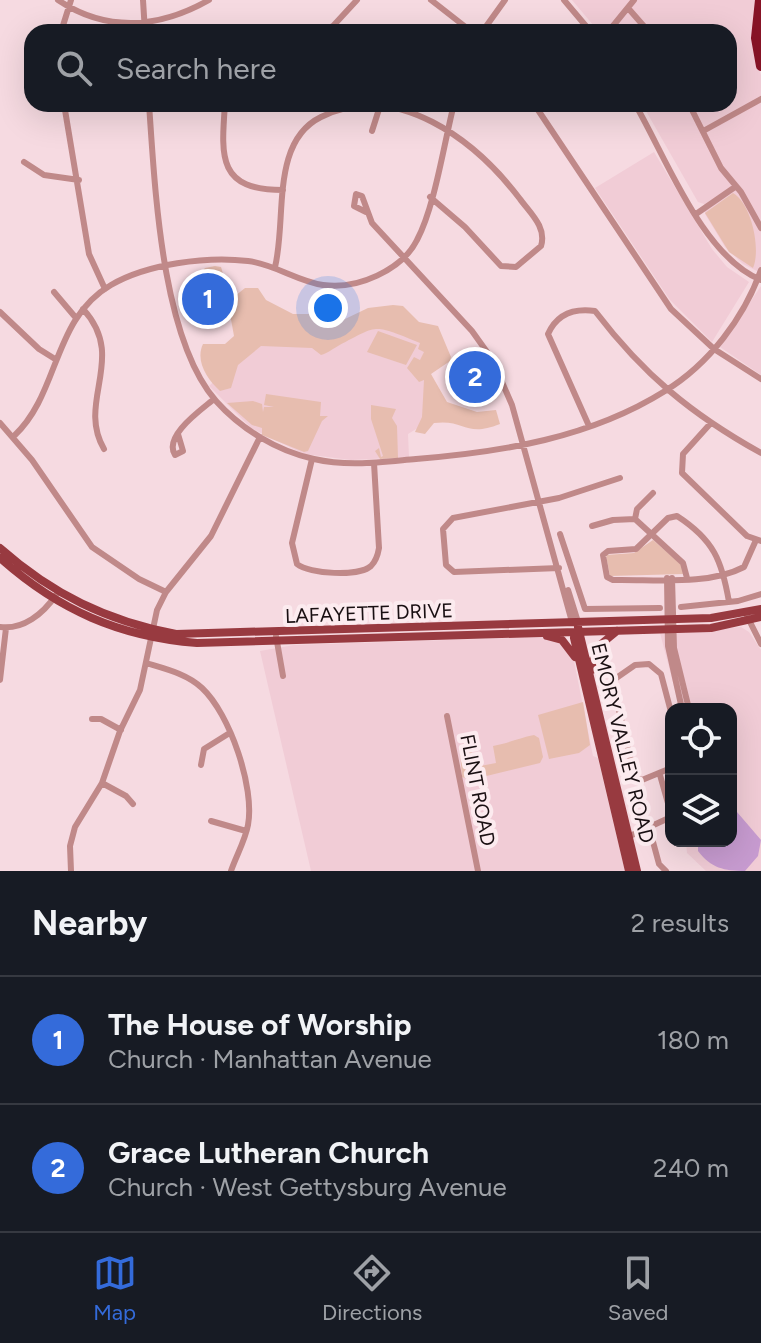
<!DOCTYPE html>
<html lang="en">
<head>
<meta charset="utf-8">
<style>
	:root { --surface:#171b24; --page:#242831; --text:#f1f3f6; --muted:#9ea1a6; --line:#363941; --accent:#346bda }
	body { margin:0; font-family:Figtree,sans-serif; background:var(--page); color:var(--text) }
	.controls { position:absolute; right:24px; bottom:24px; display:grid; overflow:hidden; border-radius:16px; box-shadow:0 8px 32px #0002 }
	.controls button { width:72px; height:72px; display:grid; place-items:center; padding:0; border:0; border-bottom:2px solid var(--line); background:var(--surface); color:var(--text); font:40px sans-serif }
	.you { position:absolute; left:328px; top:308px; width:28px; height:28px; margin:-20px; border:6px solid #fff; border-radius:50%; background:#1a73e8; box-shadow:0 0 0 12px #1a73e833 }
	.badge { display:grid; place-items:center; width:52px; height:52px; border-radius:50%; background:var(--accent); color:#fff; font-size:26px; font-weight:700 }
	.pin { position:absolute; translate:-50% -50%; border:4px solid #fff; box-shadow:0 2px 8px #0006 }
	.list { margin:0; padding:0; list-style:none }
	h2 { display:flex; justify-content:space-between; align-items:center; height:104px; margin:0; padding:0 32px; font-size:34px }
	h2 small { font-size:26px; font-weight:400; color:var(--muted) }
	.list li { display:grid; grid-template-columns:52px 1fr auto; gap:24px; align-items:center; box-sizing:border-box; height:128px; padding:0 32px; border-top:2px solid var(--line) }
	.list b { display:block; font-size:30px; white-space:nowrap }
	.list p { margin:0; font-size:26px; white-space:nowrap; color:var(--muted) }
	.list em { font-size:26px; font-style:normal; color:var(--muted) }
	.icon { flex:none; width:44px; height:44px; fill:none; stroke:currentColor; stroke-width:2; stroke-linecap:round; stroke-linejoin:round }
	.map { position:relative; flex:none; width:761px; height:871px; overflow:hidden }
	.search { position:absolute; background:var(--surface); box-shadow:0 8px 32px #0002; left:24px; right:24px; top:24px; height:88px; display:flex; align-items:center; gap:20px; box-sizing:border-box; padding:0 28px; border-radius:24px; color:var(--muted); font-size:30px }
	.sheet { height:360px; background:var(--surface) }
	nav { display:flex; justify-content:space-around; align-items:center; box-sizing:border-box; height:112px; border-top:2px solid var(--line); background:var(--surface); font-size:22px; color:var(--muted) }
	nav a { display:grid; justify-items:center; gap:4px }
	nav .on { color:var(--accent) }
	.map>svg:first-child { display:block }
	.built { fill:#f1ccd6 }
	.green { fill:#e7bdaf }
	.water { fill:#c79bd0 }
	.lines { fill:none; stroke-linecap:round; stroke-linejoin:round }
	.minor { stroke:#c08989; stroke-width:6 }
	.major { stroke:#983a40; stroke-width:8 }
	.highway { stroke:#871326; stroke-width:10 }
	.labels { text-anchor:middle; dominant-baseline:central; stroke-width:8; stroke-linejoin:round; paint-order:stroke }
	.street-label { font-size:20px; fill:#190f12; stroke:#fcebef }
</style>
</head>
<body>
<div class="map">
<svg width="761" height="871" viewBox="0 0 761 871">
	<rect width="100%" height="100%" fill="#f6dae1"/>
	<path class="built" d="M572,0H757L754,56L761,75V273L743,264L725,247L705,214L704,204L698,202L642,104H729V32H599Z
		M654,152L712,249L727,267L749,282L712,342L670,300L595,188Z
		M761,286V375L720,347Z
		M380,324L428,340L450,361L430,374L421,426L408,434L409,457L351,460L304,454L251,428L209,386L257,341Z
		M741,627L749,632L761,650V871H706L687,853L686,842L731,841V709H680L660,633L675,636L677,632Z
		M543,637L556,639L573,656L593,756L598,758L625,871H311L260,651L294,645Z"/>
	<path class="green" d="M733,193C752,204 761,250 753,268L729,252L705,213Z
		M215,266L221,267C226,280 220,290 235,296L245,288H258L266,300L293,314H328L345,319L368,308L393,305L403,306L419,322L438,326L451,357L450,361L431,374L447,402L477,412L496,410L500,424C465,438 466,419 434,423L425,434L415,432L422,417L424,380L419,382L407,368L414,357L420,360L424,352L418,349L420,343C372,324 380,324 338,346C331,350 328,353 321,355L312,348L261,346L238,365L231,388L220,391C207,379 195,361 203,344H225L234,336L230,314L201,273L205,268Z
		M378,331L417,345L406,365L367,352Z
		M266,394L321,402L320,416H328L322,421L308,451L304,452L262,435V428L252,425L227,403L253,401L262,404L263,412L264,407H274L264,405Z
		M371,405L396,409L392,418L397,426L398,458L380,459L375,451L379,448L381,457L383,456L371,419Z
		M653,540L684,567V574L610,576L606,555L634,553Z
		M583,702L590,745L579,753L549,759L538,715Z
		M534,735L539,738L543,757L540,763L470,780L462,777L460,753L471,750L475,767L496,763L493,746C509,743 519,738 534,735Z"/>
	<path class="water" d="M731,805L761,840L758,856L745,871C724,871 711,868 698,851V841H731Z"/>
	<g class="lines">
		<path class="minor" d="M58,0C107,33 160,28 209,0
			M143,0L145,32
			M431,0L472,32
			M564,0L591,32
			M628,8L649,32
			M61,32L71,0
			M319,32L333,26L357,0
			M482,32L505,0
			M608,32L634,0
			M64,104L89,254L105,289
			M149,104C155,187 161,338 216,401C241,429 277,451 314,459C348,467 382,462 416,459C502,452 590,438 665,391C709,364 744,318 761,270
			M225,104C221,158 218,190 283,190
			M534,104L671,309L714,349L761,379
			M635,104C666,157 702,256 761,280
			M689,104L721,168L741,192L761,228
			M705,130L761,99
			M372,131L380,106
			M24,162L44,175L79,180
			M366,212L354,206L356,194L362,196L372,223L472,331L492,359L512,405L572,622
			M696,214L735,187
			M275,267C287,219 270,142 321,117C397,79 476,141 520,199C530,213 547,227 541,246L516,267L501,266L465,227L430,197
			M54,292L76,318
			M83,309C128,358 76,401 104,449
			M0,312L39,349L55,359
			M0,423L32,460L92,547L139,579L166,592
			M710,424L683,454L682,473L747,536L761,541
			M589,426L548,334C557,314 574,308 595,311C644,375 691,414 761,453
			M178,434L183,451L175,455C163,436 201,410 214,399
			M14,436C60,393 52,319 111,285C147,264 206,256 248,261C274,264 297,281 323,285C357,290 402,270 417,240C435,206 444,143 454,104
			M312,459L292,543L297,564C309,574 359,577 371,566C376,561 378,554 379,548L374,463
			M653,493L637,509L635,519L683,563L687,578
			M592,526L613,520L635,519
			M560,534L585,609L660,608
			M559,568L454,572L446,565L443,529L453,518L559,498L620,478
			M667,578L668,646L682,709
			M672,578L674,648L689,709
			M568,590L578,622
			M729,602C722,561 714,540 677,516L668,518L636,549L608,551L603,555L607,577L613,580C653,579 708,586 744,567L756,540
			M681,607L738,601L761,594
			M747,616L761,644
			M0,627C23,630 43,614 56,595
			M276,636L283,676
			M146,663C166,669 187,674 202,688C230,714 255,788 248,825C245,841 236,856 231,871
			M0,680L6,628
			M671,712L661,674L649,664L635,665L612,681L635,777L642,780L671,768
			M447,716L478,871
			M92,719H101L121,730
			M201,765L204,749L228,734
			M660,775L671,814
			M102,783L126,796L133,804
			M211,821L246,831
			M649,827L659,864L666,871
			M632,835L671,817
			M71,871L70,846L75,827L102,783L120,731L140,690L157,610L166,592L211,536L260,437"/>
		<path class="major" d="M0,548C52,594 107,621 176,634L711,618L761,609
			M0,558C58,610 120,637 197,643L711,628L761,617
			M578,627L637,871
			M547,636L562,640L575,657
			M574,638L629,871
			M592,670L595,649L617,631"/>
		<path class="highway" d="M760,0L756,38L761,66"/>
	</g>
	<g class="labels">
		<g class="street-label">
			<text transform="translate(369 613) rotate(-2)">LAFAYETTE DRIVE</text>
			<text transform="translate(623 743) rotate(76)">EMORY VALLEY ROAD</text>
			<text transform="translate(478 790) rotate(79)">FLINT ROAD</text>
		</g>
	</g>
</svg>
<div class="controls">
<button><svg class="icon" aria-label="locate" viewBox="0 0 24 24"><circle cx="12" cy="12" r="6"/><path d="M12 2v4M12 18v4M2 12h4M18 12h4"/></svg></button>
<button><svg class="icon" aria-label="layers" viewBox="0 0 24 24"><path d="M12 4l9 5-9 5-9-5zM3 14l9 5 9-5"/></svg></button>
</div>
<div class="you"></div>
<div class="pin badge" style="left:208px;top:299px">1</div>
<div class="pin badge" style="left:475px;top:377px">2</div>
<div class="search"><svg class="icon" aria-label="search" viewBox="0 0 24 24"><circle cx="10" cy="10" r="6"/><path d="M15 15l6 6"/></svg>Search here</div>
</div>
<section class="sheet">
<h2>Nearby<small>2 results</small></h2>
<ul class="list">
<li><span class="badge">1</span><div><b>The House of Worship</b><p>Church · Manhattan Avenue</p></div><em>180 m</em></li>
<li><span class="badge">2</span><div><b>Grace Lutheran Church</b><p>Church · West Gettysburg Avenue</p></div><em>240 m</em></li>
</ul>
</section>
<nav>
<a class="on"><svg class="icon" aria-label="map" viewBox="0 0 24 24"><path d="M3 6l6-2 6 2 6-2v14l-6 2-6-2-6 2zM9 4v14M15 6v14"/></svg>Map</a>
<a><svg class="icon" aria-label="directions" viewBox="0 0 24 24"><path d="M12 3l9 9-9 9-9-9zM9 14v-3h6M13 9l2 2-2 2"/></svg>Directions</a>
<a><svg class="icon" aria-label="saved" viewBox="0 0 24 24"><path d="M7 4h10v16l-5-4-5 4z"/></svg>Saved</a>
</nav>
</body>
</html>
